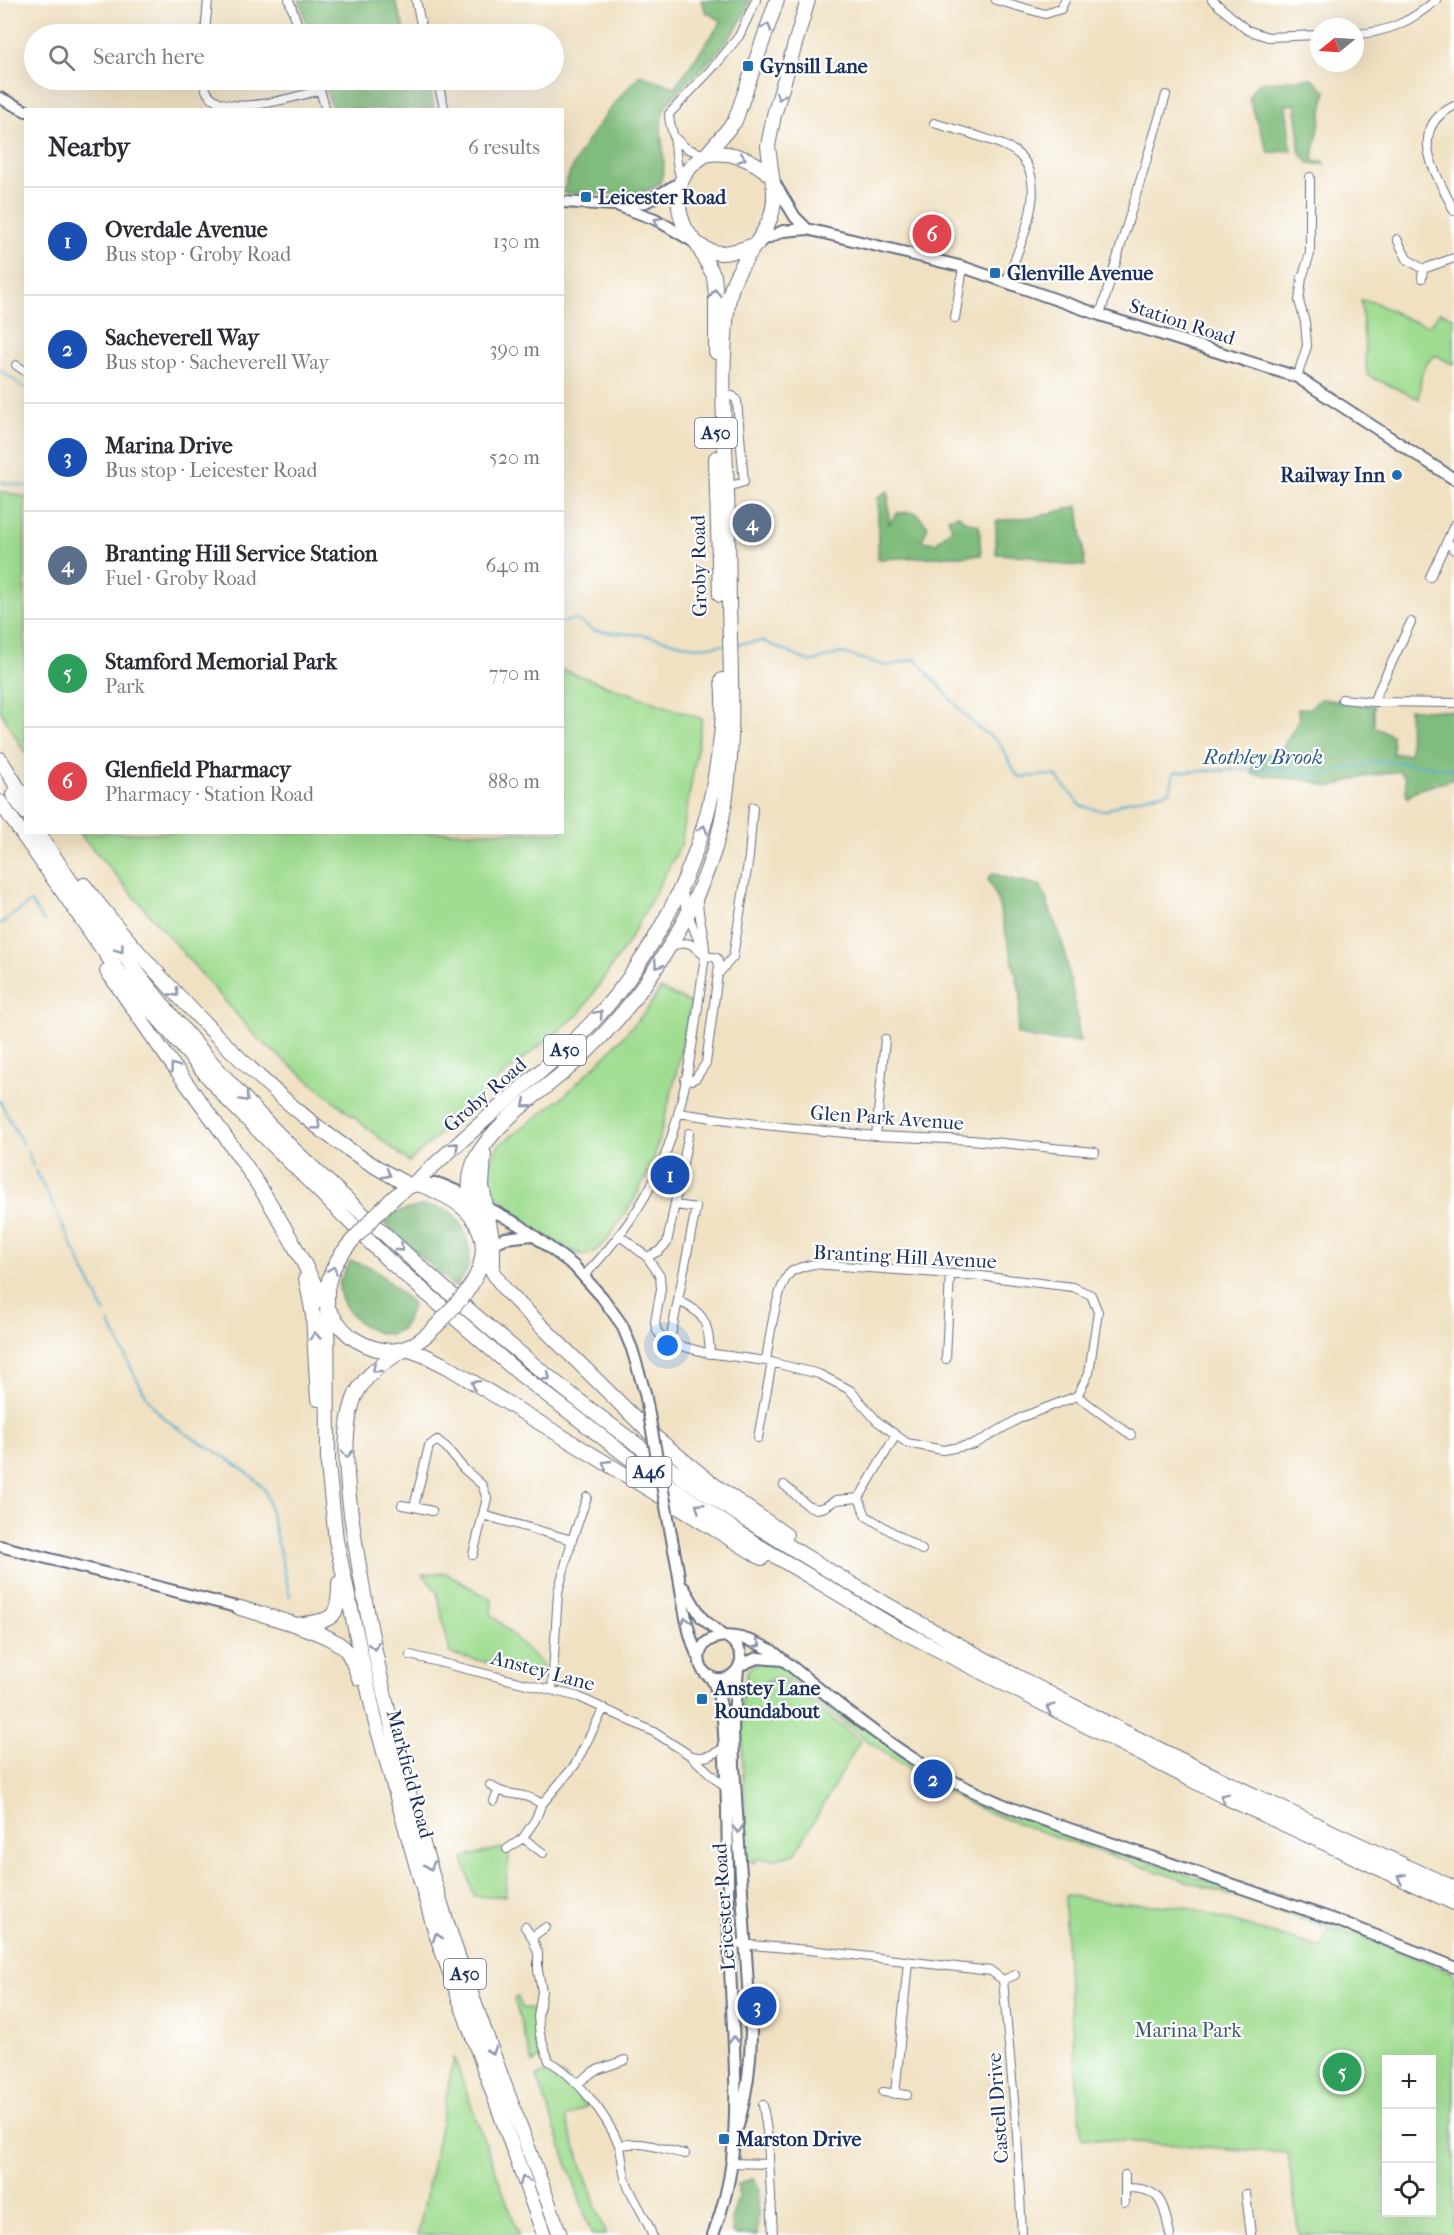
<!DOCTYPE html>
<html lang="en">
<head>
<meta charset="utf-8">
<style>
	:root { --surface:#fff; --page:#f2f2f3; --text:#2b2b33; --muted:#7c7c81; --line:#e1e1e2; --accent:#1f6fb2 }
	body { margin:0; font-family:"IM FELL French Canon",serif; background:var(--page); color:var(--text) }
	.controls { position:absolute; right:18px; bottom:18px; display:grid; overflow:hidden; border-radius:0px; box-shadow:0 6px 24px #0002 }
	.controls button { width:54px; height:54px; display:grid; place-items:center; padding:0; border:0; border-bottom:2px solid var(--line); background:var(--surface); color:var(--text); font:30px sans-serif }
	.compass { position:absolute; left:1310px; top:18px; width:54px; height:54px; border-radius:50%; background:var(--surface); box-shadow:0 6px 24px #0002; rotate:252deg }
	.you { position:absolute; left:668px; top:1346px; width:21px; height:21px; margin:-15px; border:4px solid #fff; border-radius:50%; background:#1a73e8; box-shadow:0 0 0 9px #1a73e833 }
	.badge { display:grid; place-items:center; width:39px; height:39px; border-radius:50%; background:var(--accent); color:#fff; font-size:20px; font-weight:700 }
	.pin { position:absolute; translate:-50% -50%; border:3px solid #fff; box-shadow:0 2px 6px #0006 }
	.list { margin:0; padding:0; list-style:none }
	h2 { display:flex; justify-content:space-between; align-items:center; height:78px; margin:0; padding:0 24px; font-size:26px }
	h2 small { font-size:20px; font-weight:400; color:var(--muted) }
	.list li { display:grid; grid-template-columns:39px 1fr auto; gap:18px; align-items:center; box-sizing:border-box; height:108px; padding:0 24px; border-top:2px solid var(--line) }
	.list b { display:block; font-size:22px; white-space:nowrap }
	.list p { margin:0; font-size:20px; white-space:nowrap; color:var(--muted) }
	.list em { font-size:20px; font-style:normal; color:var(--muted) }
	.icon { flex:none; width:33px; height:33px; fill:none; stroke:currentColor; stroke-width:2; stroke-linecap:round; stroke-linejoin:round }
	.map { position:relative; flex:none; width:1454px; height:2235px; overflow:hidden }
	.search { position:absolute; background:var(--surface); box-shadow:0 6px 24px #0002; left:24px; top:24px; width:540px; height:66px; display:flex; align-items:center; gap:15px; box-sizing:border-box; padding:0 21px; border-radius:33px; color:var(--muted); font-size:22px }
	.panel { position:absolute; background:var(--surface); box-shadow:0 6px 24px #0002; left:24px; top:108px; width:540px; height:726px; border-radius:0px }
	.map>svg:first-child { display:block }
	.green { fill:#a0dd91; stroke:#5e8678; stroke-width:1.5; fill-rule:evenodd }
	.forest { fill:#80bc7b; stroke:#4e766c; stroke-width:1.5 }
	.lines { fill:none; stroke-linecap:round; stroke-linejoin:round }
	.stream { stroke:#50aecf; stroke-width:2 }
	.street-casing { stroke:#666d81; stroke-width:10 }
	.secondary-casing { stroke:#666d81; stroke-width:14 }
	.highway-casing { stroke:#666d81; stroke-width:16 }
	.street { stroke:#fff; stroke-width:8 }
	.secondary { stroke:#fff; stroke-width:10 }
	.highway { stroke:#fff; stroke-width:14 }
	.secondary-bridge-casing { stroke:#666d81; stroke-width:14; stroke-linecap:butt }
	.highway-bridge-casing { stroke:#666d81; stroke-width:16; stroke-linecap:butt }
	.secondary-bridge { stroke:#fff; stroke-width:10 }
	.highway-bridge { stroke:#fff; stroke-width:14 }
	.oneway { stroke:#8d97ae }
	.poi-dot { fill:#1f6fb2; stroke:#fff; stroke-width:2 }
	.labels { text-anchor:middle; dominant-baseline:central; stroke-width:4.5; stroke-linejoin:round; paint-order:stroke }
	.shield { fill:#fff; stroke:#5f6d8e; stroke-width:1.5 }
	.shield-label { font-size:18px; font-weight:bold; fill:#1b2f5e }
	.poi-label { font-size:20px; font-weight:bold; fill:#1b2f5e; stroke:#fff; text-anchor:start }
	.street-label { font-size:20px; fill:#1b2f5e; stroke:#fff }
	.park-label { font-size:20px; fill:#3c5a6b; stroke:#fff }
	.water-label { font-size:21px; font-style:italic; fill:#2e5b86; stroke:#fff }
</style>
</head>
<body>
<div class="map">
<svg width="1454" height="2235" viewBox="0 0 1454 2235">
	<rect width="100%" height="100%" fill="#fff"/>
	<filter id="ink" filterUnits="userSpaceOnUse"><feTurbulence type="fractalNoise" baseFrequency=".0167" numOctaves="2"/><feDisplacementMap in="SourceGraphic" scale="12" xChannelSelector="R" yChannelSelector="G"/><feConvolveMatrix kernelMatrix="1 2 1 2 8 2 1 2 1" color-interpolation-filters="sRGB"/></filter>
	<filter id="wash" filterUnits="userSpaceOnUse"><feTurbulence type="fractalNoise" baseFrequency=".008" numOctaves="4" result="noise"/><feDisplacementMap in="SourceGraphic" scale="24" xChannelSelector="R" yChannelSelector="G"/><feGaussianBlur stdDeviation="1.35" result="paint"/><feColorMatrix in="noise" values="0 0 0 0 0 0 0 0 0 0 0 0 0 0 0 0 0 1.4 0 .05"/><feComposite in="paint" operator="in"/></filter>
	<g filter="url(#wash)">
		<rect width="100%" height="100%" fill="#f0e1c2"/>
		<path class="green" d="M1361,300L1374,302L1407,319L1429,326L1440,312L1454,318V365L1436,355C1419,365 1421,381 1419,399L1367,375Z
			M0,491L25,497V753L0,710Z
			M563,670L702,719L681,845L627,944L580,1013L505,1074L409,1162L257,1038L79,833L562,832Z
			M660,989L691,1003L674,1083L652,1165L632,1203L607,1240L593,1253L582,1255L568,1250L538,1232L497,1196L491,1185L487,1169L498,1146L564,1096L606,1055L647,1010Z
			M445,1573L492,1600L491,1614L541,1663L542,1675L450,1654L437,1592L423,1574Z
			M760,1662L779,1665L787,1669L937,1778L985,1803L1017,1816L1330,1923L1454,1973V2235H1299L1288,2153L1082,2138L1067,1968L1065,1895L1109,1902L1184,1907L1321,1948L1328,1930L1353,1938C1262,1903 1168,1877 1077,1844C1038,1831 999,1818 962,1800C899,1768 846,1725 791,1681C775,1675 758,1680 754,1697C762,1683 769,1678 786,1683L860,1741L795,1854L776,1859H755V1863L748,1860L744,1849L747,1837L743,1781L741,1704L747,1671L752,1666ZM1386,2060H1432V2212H1386Z
			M501,1848L509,1856L505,1896H474L463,1858Z
			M518,1997L522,2008L535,2009L534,2024L539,2045L537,2046L540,2057L533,2064L514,1999Z
			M454,2058L519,2235H418Z
			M553,2071L565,2077L586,2107L565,2118L606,2235H592L537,2076Z"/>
		<path class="forest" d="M299,0H395L406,34H310Z
			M701,0H750C740,31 716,55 693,77C684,86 671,97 665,108C653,130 675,173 655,187C639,197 583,193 563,193C573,153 612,104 640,75L675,87L722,21L706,12Z
			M1311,78L1326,91L1313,157L1315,162L1324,161L1325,164H1310L1301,154L1299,149V130L1295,104L1286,105L1291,150L1269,153L1249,100L1253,89L1260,83Z
			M323,80H426L431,91L434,109H332Z
			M888,491L889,524L897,513L915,512L928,526L922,541L936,543L952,528L948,518L959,515L965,521L979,525L981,555L878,559V497Z
			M1078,506L1085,566L1054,564L1032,556L996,554V521L1040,516Z
			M1320,699L1374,706V727L1392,735L1393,754H1410L1409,709L1454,711V779L1417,790L1407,798L1405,778L1399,771L1358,778L1330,787L1311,781L1252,774L1253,756L1280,752L1299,720L1298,709L1310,708Z
			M993,873C1008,881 1024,880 1041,886L1062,941L1075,1002L1080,1042L1037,1039L1017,1034L1021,995L997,898L988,879Z
			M421,1206C432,1207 444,1207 453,1214C464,1225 471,1247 469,1262C468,1272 461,1279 455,1287L384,1223L395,1213Z
			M351,1261L373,1268L413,1304L403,1328C399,1330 394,1333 390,1334C368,1336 339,1309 339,1286C339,1277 347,1268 351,1261Z
			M754,2178L759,2187L757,2235H734L731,2220L738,2197V2185Z"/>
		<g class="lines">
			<path class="stream" d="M0,370L26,389
				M0,482L26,486
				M562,623L575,619L595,631L643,635L696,647L724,645
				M736,644L763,641L810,662L842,653L886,666L915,659L974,725L999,742L1018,777L1055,775L1081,806L1104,811L1128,801L1170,791L1174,772L1285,768L1313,776L1383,761L1454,769
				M0,924L31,902L44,922
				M0,1101L23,1145
				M27,1151L33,1166
				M36,1171L105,1313
				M109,1322C122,1347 142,1397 161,1415C189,1441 247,1463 266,1492L290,1596"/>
		</g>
	</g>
	<g filter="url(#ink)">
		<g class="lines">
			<g class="street-casing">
				<path id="street" d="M289,0L301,34
					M416,0L423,34
					M996,0L1045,14L1061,9L1065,0
					M1212,0L1247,30L1268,37L1319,35
					M205,34L208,0
					M1355,34C1387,33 1412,21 1436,0
					M204,80C205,126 296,97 320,90
					M317,80L326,110
					M437,80L445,110
					M1454,106C1404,130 1438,176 1454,211
					M934,123C957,130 982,136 1005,146C1059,169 1020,244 1006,282
					M674,137L686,148L705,155
					M682,181C675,166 677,153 674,138C672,129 669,123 669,114L719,61L739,36L756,0
					M1397,239L1407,259L1423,269L1422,278
					M1423,269L1454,258
					M1100,315L1166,95
					M955,318L963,267
					M16,365L26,372
					M1297,377L1307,346L1305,322L1299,301L1302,278L1310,254V177
					M724,396H733L737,401L744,482L727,487
					M1454,525L1447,541L1454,550
					M1430,577L1447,541
					M1411,622L1373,702L1454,703
					M1342,699L1373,702
					M683,891L685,906L702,950
					M671,946C698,938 690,949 707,956C710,957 714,957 717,958L719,966L706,1063L696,1078L692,1080L685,1079
					M719,973L733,957L749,857L753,807
					M678,1113L764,1125L876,1136L971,1140L1095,1152
					M876,1136L885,1039
					M619,1235L647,1257L660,1276L661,1289L655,1322L657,1331L666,1342L707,1353L766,1361L819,1374L850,1390L877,1421L907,1443L943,1450L975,1444L1022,1417L1077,1396L1089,1373L1094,1338L1098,1312L1091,1295L1073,1287L981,1276L813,1264C807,1266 796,1268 791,1272C776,1285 769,1341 766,1361
					M647,1257L659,1251L667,1243L689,1133
					M584,1276C615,1244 642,1208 660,1167C687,1106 696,1021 705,955C706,936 698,919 698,900
					M678,1301C706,1312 709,1326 710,1354
					M672,1331L696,1208L676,1205
					M946,1359L950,1274
					M1077,1396L1131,1435
					M758,1438L772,1362
					M784,1485L807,1505L816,1509L825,1507L836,1500L859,1498L896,1435
					M859,1498L866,1516L922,1550
					M402,1505L414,1507L429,1446L437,1440L446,1447L463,1468L482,1485L487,1498L473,1555
					M414,1507L432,1511
					M483,1515L572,1540
					M410,1655L579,1697L654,1732L691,1756L727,1789
					M552,1690L558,1592L572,1540L587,1497
					M692,1756C706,1759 713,1755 725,1747
					M490,1785C505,1798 522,1790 542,1804
					M494,1801L498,1792
					M523,1838L543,1853
					M507,1849L523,1838L535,1820L542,1804L575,1765L604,1708
					M525,1927L532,1937L538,1953V1971L542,1991L538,2017L540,2035L549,2061C576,2076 607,2116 619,2145C623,2156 622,2169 626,2181C633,2200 646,2216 652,2235
					M532,1937L546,1927
					M729,1943L819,1951L991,1971L1003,1980
					M1003,1980L1017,2134L1022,2235
					M1003,1980L1015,1975
					M577,2084L594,2071L625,2060
					M883,2092L907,2095
					M895,2094L908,1962
					M763,2105L768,2138L773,2235
					M619,2146C641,2139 663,2150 685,2154
					M732,2163L769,2164
					M1125,2175V2202
					M1125,2188C1162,2187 1163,2203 1170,2235
					M1246,2194L1251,2235"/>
			</g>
			<g class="secondary-casing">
				<path id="secondary" d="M0,98L26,111
					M774,182L795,217L807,229
					M562,202L616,205L646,202L681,182
					M619,206L655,219L694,242
					M759,242L783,231L807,229L902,252L963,267L1100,315L1297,377L1454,479
					M422,1184H440L459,1192L521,1226L574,1266L602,1297L622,1325L632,1349L645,1393
					M489,1246L505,1238L532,1235
					M0,1546L240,1608
					M674,1550C682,1586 683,1623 698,1657
					M684,1588L702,1618L723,1636
					M727,1637C735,1643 742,1649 741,1660C740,1668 734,1675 727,1678C687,1690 682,1604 771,1650C819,1688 866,1729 917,1761C953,1783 990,1800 1029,1815L1344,1923L1454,1967
					M739,1666L757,1658L783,1660
					M738,1669L733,1725L734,1766L751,2032C751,2065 747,2094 738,2126
					M710,1676C725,1702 724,1731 725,1760C729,1821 727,1882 729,1942C731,2015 740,2088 732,2160C729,2186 722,2211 713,2235"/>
			</g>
			<g class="highway-casing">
				<path id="highway" d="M707,154L735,121L777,0
					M772,177L768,146L774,115L808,0
					M698,246L714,276L716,296V352
					M716,458L720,595
					M0,759L26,801
					M13,795L26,813
					M0,802L117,970L227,1099L388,1260L521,1375L628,1457L757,1545L894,1627L1223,1796L1454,1903
					M38,832C111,946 196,1052 292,1148C324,1179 358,1209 391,1240C501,1342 617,1437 744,1518C969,1662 1211,1778 1454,1888
					M84,885C125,940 172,990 220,1039C277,1096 338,1150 411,1186
					M107,971C131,1004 153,1039 178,1072C223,1133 266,1190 301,1258C314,1282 333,1327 356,1340C392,1361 415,1349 440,1322
					M484,1154L482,1186L493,1243V1266
					M412,1185C442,1158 473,1130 504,1103C536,1075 568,1049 597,1017C653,956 697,870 713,788C719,754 726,715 722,680
					M377,1214C386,1205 400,1189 413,1185C422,1183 431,1189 439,1193C486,1214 496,1253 465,1294
					M475,1220C469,1199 466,1178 476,1158C495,1122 540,1093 571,1066C610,1032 642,992 669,947C688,916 704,883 715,848C735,779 732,707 730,637C728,589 729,541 727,493C725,442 721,389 725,338C726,319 727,299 734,281C750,242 783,226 772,177C755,159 729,150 705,155C696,161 685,171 681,182C672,211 688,251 721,253C734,253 746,248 757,244
					M352,1241C339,1256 330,1269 327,1290L328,1465L336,1540L375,1720L436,1934L544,2235
					M483,1252L494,1274L506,1291L649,1432L710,1482L786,1535
					M306,1278L313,1315L318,1399
					M406,1349L426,1356L448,1367L762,1558
					M404,1350C384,1362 367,1373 356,1394C336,1439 352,1524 360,1572C380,1690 410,1806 446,1920C480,2026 523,2130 560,2235
					M240,1608C264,1615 329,1632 345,1649C352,1657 355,1668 359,1678
					M297,1625C332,1620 339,1621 339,1583"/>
			</g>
			<use href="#street" class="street"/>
			<use href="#secondary" class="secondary"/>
			<use href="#highway" class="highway"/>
			<g class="secondary-bridge-casing">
				<path id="secondary-bridge" d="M645,1393L674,1550"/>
			</g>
			<g class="highway-bridge-casing">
				<path id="highway-bridge" d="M352,1241L377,1214
					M440,1322L465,1294"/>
			</g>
			<use href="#secondary-bridge" class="secondary-bridge"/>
			<use href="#highway-bridge" class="highway-bridge"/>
		</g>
		<defs><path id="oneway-chevron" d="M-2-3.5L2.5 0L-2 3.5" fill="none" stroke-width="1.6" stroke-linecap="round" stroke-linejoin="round" transform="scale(1.5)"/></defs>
		<g class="oneway">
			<use href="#oneway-chevron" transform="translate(767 27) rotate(-71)"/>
			<use href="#oneway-chevron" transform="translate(780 96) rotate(106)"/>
			<use href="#oneway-chevron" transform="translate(742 158) rotate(17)"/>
			<use href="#oneway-chevron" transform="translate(658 221) rotate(-150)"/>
			<use href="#oneway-chevron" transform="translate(715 293) rotate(-93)"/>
			<use href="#oneway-chevron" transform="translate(703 829) rotate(-73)"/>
			<use href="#oneway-chevron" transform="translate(120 949) rotate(54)"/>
			<use href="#oneway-chevron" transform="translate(658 965) rotate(122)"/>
			<use href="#oneway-chevron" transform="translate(175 993) rotate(48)"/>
			<use href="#oneway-chevron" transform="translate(599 1014) rotate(-49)"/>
			<use href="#oneway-chevron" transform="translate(174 1067) rotate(-126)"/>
			<use href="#oneway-chevron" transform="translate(245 1098) rotate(47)"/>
			<use href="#oneway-chevron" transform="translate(526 1104) rotate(140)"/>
			<use href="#oneway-chevron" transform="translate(317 1126) rotate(39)"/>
			<use href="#oneway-chevron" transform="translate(455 1146) rotate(-42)"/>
			<use href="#oneway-chevron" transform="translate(387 1174) rotate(28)"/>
			<use href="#oneway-chevron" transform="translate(400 1248) rotate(43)"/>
			<use href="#oneway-chevron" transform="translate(333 1270) rotate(-67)"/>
			<use href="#oneway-chevron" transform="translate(315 1336) rotate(-94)"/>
			<use href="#oneway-chevron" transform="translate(376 1369) rotate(139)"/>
			<use href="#oneway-chevron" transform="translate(547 1377) rotate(38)"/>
			<use href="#oneway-chevron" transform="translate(475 1384) rotate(-148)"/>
			<use href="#oneway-chevron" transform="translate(347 1454) rotate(91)"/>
			<use href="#oneway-chevron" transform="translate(606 1464) rotate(-149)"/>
			<use href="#oneway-chevron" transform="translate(699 1507) rotate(-147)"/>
			<use href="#oneway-chevron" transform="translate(686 1621) rotate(-105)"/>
			<use href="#oneway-chevron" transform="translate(757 1644) rotate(23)"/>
			<use href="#oneway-chevron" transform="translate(374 1646) rotate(79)"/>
			<use href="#oneway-chevron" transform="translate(1050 1708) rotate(-153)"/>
			<use href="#oneway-chevron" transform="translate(1224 1797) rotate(-154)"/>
			<use href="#oneway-chevron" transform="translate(738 1829) rotate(86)"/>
			<use href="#oneway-chevron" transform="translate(430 1866) rotate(73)"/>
			<use href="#oneway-chevron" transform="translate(1401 1878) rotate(-155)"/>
			<use href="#oneway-chevron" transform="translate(437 1937) rotate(-108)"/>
			<use href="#oneway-chevron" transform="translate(734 2040) rotate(-93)"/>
			<use href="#oneway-chevron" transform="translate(492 2051) rotate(70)"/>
			<use href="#oneway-chevron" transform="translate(524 2180) rotate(-111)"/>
		</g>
	</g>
	<g class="poi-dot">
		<rect x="742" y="60" width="12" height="12" rx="3"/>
		<rect x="580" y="191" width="12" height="12" rx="3"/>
		<rect x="989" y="267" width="12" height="12" rx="3"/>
		<circle cx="1397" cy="475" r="6"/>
		<rect x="696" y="1693" width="12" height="12" rx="3"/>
		<rect x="718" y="2133" width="12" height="12" rx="3"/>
	</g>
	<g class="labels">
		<g class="shield">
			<rect x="695" y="418" width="42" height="30" rx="4.5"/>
			<rect x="544" y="1035" width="42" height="30" rx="4.5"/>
			<rect x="626.5" y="1457" width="45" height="30" rx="4.5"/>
			<rect x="444" y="1959" width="42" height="30" rx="4.5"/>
		</g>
		<g class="shield-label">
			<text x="716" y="433">A50</text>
			<text x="565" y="1050">A50</text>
			<text x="649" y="1472">A46</text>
			<text x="465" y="1974">A50</text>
		</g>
		<g class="poi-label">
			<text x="760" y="66">Gynsill Lane</text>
			<text x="598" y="197">Leicester Road</text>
			<text x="1007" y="273">Glenville Avenue</text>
			<text x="1385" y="475" text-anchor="end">Railway Inn</text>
			<text x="714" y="1688">Anstey Lane<tspan x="714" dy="23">Roundabout</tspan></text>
			<text x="736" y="2139">Marston Drive</text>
		</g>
		<g class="street-label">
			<text transform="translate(1182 322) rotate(18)">Station Road</text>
			<text transform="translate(699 566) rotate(-91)">Groby Road</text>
			<text transform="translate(485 1095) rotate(-41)">Groby Road</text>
			<text transform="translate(887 1118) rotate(4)">Glen Park Avenue</text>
			<text transform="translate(905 1257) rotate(3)">Branting Hill Avenue</text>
			<text transform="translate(543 1671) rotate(15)">Anstey Lane</text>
			<text transform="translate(410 1774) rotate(75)">Markfield Road</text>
			<text transform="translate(724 1907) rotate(-94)">Leicester Road</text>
			<text transform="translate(998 2108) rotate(-94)">Castell Drive</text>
		</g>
		<g class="park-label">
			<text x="1188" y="2030">Marina Park</text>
		</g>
		<g class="water-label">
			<text x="1263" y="757">Rothley Brook</text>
		</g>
	</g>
</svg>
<div class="controls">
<button>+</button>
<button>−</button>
<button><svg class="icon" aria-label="locate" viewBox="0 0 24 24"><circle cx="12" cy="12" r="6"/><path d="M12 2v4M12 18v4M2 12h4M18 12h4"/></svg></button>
</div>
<svg class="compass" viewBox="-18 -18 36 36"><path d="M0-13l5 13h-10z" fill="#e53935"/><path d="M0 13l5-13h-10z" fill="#7c7c81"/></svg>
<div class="you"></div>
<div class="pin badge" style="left:670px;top:1175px;background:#1a4fb4">1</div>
<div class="pin badge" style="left:933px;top:1779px;background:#1a4fb4">2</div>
<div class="pin badge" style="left:757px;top:2006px;background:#1a4fb4">3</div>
<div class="pin badge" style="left:752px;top:523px;background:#5c6f8a">4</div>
<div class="pin badge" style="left:1342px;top:2072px;background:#2e9e5b">5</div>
<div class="pin badge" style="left:932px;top:234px;background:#e0444e">6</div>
<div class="search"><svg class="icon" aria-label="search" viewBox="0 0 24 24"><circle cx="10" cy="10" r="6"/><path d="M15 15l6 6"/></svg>Search here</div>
<section class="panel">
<h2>Nearby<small>6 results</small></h2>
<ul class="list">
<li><span class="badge" style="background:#1a4fb4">1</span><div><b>Overdale Avenue</b><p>Bus stop · Groby Road</p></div><em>130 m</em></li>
<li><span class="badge" style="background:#1a4fb4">2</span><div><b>Sacheverell Way</b><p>Bus stop · Sacheverell Way</p></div><em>390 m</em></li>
<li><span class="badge" style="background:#1a4fb4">3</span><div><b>Marina Drive</b><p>Bus stop · Leicester Road</p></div><em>520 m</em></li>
<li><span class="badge" style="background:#5c6f8a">4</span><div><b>Branting Hill Service Station</b><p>Fuel · Groby Road</p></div><em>640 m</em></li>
<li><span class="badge" style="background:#2e9e5b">5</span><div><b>Stamford Memorial Park</b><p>Park</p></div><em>770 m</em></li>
<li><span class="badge" style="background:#e0444e">6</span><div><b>Glenfield Pharmacy</b><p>Pharmacy · Station Road</p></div><em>880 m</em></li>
</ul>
</section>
</div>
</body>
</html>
